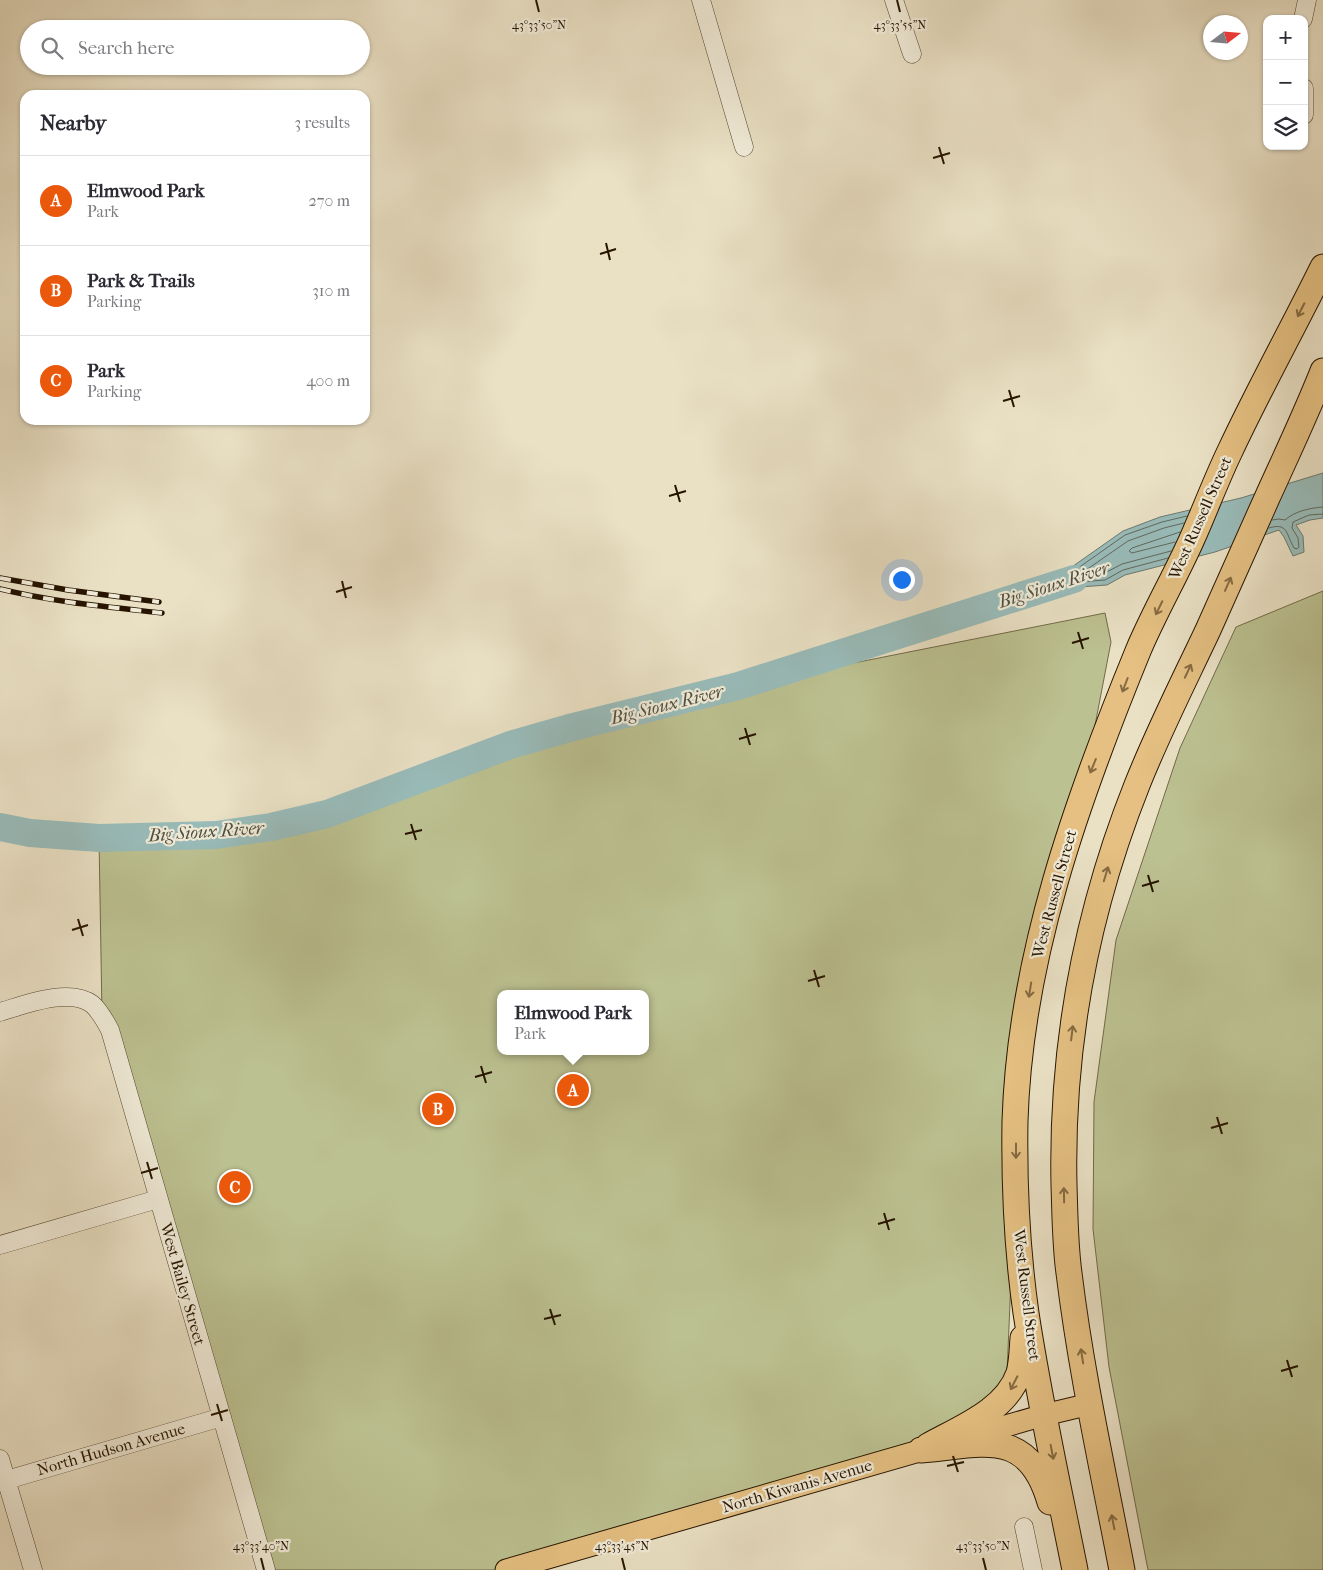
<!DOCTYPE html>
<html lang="en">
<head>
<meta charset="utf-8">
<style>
	:root { --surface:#fff; --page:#f7f7f7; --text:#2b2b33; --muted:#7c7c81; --line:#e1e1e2; --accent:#ea580c }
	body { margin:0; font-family:"IM FELL French Canon",serif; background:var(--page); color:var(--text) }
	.controls { position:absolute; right:15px; top:15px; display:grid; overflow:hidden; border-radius:10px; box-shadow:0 1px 4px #0004 }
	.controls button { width:45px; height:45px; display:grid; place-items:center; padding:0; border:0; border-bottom:1px solid var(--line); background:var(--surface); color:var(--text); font:25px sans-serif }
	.compass { position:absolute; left:1203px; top:15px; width:45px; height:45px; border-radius:50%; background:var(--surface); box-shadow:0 1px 4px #0004; rotate:74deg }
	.you { position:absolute; left:901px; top:579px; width:18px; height:18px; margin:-12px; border:4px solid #fff; border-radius:50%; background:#1a73e8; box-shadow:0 0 0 8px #1a73e833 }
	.badge { display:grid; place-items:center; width:32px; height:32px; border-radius:50%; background:var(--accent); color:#fff; font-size:16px; font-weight:700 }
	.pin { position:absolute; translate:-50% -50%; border:2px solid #fff; box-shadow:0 1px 5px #0006 }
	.popup { position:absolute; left:497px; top:990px; width:152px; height:65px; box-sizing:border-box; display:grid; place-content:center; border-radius:10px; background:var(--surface); filter:drop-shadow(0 1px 4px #0005); font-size:16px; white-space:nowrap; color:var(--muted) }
	.popup b { font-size:19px; color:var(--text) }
	.popup::after { content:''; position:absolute; left:50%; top:100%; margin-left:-10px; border:10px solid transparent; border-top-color:var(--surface) }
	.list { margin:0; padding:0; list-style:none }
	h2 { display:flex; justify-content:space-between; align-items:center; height:65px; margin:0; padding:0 20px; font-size:21px }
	h2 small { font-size:16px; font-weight:400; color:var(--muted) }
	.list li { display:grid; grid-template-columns:32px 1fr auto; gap:15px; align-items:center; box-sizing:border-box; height:90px; padding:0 20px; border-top:1px solid var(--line) }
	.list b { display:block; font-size:19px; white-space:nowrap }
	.list p { margin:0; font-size:16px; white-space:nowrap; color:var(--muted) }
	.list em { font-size:16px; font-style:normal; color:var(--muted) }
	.icon { flex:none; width:28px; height:28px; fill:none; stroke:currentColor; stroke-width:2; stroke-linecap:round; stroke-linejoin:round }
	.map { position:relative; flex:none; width:1323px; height:1570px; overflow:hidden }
	.search { position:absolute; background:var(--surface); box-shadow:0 1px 4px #0004; left:20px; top:20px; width:350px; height:55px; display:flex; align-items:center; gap:12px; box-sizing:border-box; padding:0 18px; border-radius:28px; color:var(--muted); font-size:19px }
	.panel { position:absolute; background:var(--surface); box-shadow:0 1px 4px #0004; left:20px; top:90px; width:350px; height:335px; border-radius:15px }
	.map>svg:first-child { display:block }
	.green { fill:#bcc191; stroke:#716a48; fill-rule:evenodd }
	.water { fill:#99bcba; stroke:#6b7970 }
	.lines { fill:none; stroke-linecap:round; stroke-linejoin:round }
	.shore { stroke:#60685d; stroke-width:1 }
	.river { stroke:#99bcba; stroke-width:28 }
	.minor-casing { stroke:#574731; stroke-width:19 }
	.major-casing { stroke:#261400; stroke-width:23 }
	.highway-casing { stroke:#261400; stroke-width:27 }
	.minor { stroke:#f1ecd9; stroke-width:18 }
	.major { stroke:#e5c082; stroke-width:21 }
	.highway { stroke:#e5c082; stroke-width:25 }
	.rail-casing { stroke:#261400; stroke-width:5.5 }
	.rail { stroke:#f1ecd9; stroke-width:4; stroke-dasharray:11; stroke-linecap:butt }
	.oneway { stroke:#866a41 }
	.ticks { fill:none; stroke:#261400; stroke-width:2 }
	.labels { text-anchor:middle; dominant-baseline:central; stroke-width:4.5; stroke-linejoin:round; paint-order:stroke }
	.street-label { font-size:16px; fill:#261400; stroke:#f1ecd9 }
	.water-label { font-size:18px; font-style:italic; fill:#4e4f41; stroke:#f1ecd9 }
	.ticks-label { font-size:12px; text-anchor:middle; fill:#261400; stroke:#f1ecd9; stroke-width:4.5; stroke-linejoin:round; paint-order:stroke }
</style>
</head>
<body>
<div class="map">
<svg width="1323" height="1570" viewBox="0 0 1323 1570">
	<rect width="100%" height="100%" fill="#eae1c5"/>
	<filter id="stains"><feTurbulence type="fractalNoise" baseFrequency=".004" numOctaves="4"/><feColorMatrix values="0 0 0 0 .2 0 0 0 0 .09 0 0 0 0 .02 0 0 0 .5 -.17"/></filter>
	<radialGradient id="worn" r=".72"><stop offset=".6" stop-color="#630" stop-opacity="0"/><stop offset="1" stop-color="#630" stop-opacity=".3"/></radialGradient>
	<path class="green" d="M1323,591V1570H1148L1109,1367L1093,1229L1094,1102L1116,940L1180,748L1236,627Z
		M1105,613L1111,642L1082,793L1030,985L1016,1165L1006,1396L921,1450L502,1570H265L102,1015L99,838L216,835L271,827L327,814L510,745L652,706L738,686ZM500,994H646V1051H500Z"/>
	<path class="water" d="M1323,473V518L1310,520L1296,525L1303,536L1304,552L1293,556L1284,537L1279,530L1215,552L1125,575L1107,585L1039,590L1123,531L1160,517L1241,498Z"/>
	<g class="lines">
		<path class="shore" d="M1272,520L1279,519L1285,520C1295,511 1310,508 1323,507
			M1269,528C1288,522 1286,534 1294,548L1297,549L1299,547L1298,538L1292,528L1293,522L1309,515L1323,514
			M1175,542L1132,553L1129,551L1132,548L1180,532
			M1171,551L1122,564L1103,574L1088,575L1086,573V570L1128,541L1164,528L1184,523
			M1168,558L1123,570L1105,580L1066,583L1063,581L1064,578L1125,535L1162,522L1187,516"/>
		<path class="river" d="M0,827L30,833L99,838L216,835L271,827L327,814L510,745L573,727L738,686L1074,579"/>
		<g class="minor-casing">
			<path id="minor" d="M701,0L744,147
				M894,0L912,54
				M1303,19L1307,0
				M1304,88V115
				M0,1012C24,1005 69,987 92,1004C100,1011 105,1021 110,1030L266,1570
				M0,1245L158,1199
				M0,1459L33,1570
				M0,1482L222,1417
				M1024,1527L1033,1570"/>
		</g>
		<g class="major-casing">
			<path id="major" d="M506,1570L1044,1415L1090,1404"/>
		</g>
		<g class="highway-casing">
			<path id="highway" d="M928,1446C960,1428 1006,1411 1019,1373C1022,1362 1022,1350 1023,1338
				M921,1450C982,1445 1028,1426 1050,1502
				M1075,1570C1058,1485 1039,1399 1026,1313C1017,1250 1014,1185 1015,1121C1020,958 1077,800 1138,651C1154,613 1175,577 1192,539C1205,510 1216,480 1230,451C1259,389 1293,328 1323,267
				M1122,1570C1103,1471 1081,1372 1069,1273C1065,1244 1065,1214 1064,1185C1061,1047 1086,913 1137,785C1158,732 1184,681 1208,630C1228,586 1247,542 1267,498C1286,456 1306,414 1323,371"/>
		</g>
		<use href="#minor" class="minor"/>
		<use href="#major" class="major"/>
		<use href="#highway" class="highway"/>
		<g class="rail-casing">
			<path id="rail" d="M0,578L68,590L159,602
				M0,589C53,602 108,607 162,613"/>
		</g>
		<use href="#rail" class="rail"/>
	</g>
	<defs><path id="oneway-shaft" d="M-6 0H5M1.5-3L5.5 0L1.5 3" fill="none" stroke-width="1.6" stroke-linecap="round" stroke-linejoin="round" transform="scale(1.25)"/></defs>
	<g class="oneway">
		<use href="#oneway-shaft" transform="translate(1301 310) rotate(117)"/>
		<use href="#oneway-shaft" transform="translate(1228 584) rotate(-66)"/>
		<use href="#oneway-shaft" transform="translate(1159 608) rotate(116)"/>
		<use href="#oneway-shaft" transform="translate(1188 671) rotate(-65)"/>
		<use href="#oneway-shaft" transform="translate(1125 685) rotate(111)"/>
		<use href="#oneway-shaft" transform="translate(1093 766) rotate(112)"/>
		<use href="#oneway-shaft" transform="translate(1106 874) rotate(-73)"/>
		<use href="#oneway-shaft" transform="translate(1030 990) rotate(99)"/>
		<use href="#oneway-shaft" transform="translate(1072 1033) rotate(-83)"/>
		<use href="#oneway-shaft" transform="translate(1016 1151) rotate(90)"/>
		<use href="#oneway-shaft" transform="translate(1064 1195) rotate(-91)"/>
		<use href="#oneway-shaft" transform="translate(1082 1356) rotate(-99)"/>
		<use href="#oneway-shaft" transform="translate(1014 1383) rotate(117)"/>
		<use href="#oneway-shaft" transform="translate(1052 1452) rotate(79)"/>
		<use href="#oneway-shaft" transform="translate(1113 1522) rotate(-101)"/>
	</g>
	<path class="ticks" d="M536,0L539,12M897,0L900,12M939,147L944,164M933,158L950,153M606,243L610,260M600,254L616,249M1009,390L1014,407M1003,401L1020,396M675,485L680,502M669,496L686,491M342,581L346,598M336,592L352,587M1078,632L1083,649M1072,643L1089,638M745,728L750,745M739,739L756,734M411,824L416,840M405,834L422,830M1148,875L1153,892M1142,886L1159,881M78,919L83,936M72,930L88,925M814,970L819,987M808,981L825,976M481,1066L486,1083M475,1077L492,1072M1217,1117L1222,1134M1211,1128L1228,1123M147,1162L152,1179M141,1173L158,1168M884,1213L889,1230M878,1224L895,1219M550,1309L555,1325M544,1319L561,1315M1287,1360L1292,1377M1281,1371L1298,1366M217,1404L222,1421M211,1415L228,1410M953,1456L958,1472M947,1466L964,1462M261,1558L264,1570M622,1558L625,1570M983,1558L986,1570"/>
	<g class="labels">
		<g class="street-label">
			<text transform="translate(1200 518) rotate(-66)">West Russell Street</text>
			<text transform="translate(1054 894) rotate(-75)">West Russell Street</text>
			<text transform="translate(183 1284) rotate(74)">West Bailey Street</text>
			<text transform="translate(1027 1295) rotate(83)">West Russell Street</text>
			<text transform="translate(111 1449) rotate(-16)">North Hudson Avenue</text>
			<text transform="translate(797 1486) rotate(-16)">North Kiwanis Avenue</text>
		</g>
		<g class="water-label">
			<text transform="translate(1054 585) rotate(-18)">Big Sioux River</text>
			<text transform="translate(667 705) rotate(-14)">Big Sioux River</text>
			<text transform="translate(206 832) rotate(-4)">Big Sioux River</text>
		</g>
	</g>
	<g class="ticks-label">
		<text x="539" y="29">43°33'50"N</text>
		<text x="900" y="29">43°33'55"N</text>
		<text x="261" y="1550">43°33'40"N</text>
		<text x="622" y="1550">43°33'45"N</text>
		<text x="983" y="1550">43°33'50"N</text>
	</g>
	<rect width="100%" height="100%" filter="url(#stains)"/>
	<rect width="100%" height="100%" fill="url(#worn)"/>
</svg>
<div class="controls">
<button>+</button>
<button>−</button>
<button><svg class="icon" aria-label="layers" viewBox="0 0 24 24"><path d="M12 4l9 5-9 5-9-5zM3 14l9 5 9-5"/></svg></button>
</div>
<svg class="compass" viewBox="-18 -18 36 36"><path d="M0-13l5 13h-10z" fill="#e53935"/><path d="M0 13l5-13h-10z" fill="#7c7c81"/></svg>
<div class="you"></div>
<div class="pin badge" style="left:573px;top:1090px">A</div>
<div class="popup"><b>Elmwood Park</b>Park</div>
<div class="pin badge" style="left:438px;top:1109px">B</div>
<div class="pin badge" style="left:235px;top:1187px">C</div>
<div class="search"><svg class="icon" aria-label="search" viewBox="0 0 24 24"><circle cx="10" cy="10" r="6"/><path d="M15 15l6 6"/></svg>Search here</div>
<section class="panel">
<h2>Nearby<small>3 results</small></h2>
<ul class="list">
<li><span class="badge">A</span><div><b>Elmwood Park</b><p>Park</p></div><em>270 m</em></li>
<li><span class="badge">B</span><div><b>Park &amp; Trails</b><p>Parking</p></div><em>310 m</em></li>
<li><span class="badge">C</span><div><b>Park</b><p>Parking</p></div><em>400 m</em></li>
</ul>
</section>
</div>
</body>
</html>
